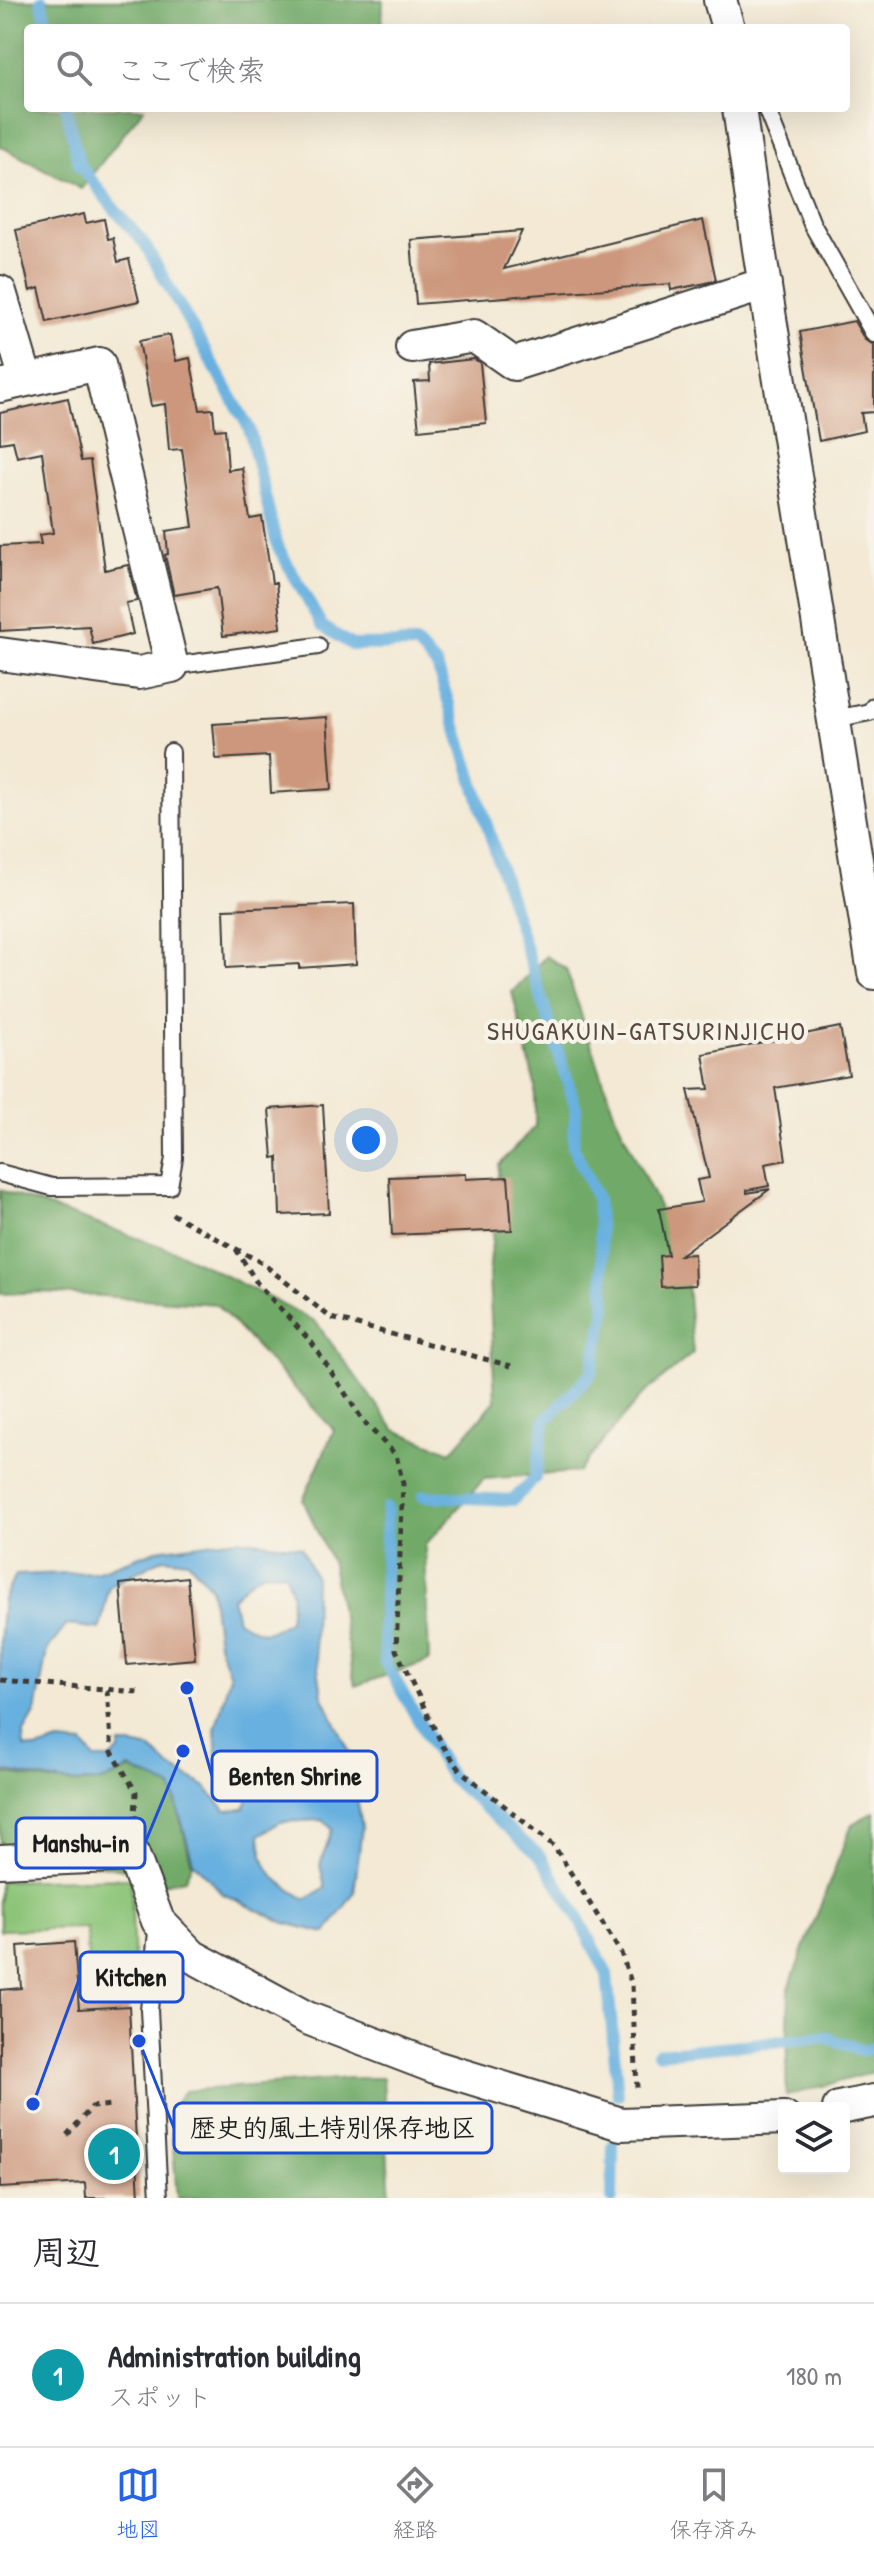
<!DOCTYPE html>
<html lang="ja">
<head>
<meta charset="utf-8">
<style>
	:root { --surface:#fff; --page:#f7f7f7; --text:#2b2b33; --muted:#7c7c81; --line:#e1e1e2; --accent:#2563eb }
	body { margin:0; font-family:"Patrick Hand","Klee One",sans-serif; background:var(--page); color:var(--text) }
	.controls { position:absolute; right:24px; bottom:24px; display:grid; overflow:hidden; border-radius:8px; box-shadow:0 8px 32px #0002 }
	.controls button { width:72px; height:72px; display:grid; place-items:center; padding:0; border:0; border-bottom:2px solid var(--line); background:var(--surface); color:var(--text); font:40px sans-serif }
	.you { position:absolute; left:366px; top:1140px; width:28px; height:28px; margin:-20px; border:6px solid #fff; border-radius:50%; background:#1a73e8; box-shadow:0 0 0 12px #1a73e833 }
	.badge { display:grid; place-items:center; width:52px; height:52px; border-radius:50%; background:var(--accent); color:#fff; font-size:26px; font-weight:700 }
	.pin { position:absolute; translate:-50% -50%; border:4px solid #fff; box-shadow:0 2px 8px #0006 }
	.list { margin:0; padding:0; list-style:none }
	h2 { display:flex; justify-content:space-between; align-items:center; height:104px; margin:0; padding:0 32px; font-size:34px }
	h2 small { font-size:26px; font-weight:400; color:var(--muted) }
	.list li { display:grid; grid-template-columns:52px 1fr auto; gap:24px; align-items:center; box-sizing:border-box; height:144px; padding:0 32px; border-top:2px solid var(--line) }
	.list b { display:block; font-size:30px; white-space:nowrap }
	.list p { margin:0; font-size:26px; white-space:nowrap; color:var(--muted) }
	.list em { font-size:26px; font-style:normal; color:var(--muted) }
	.icon { flex:none; width:44px; height:44px; fill:none; stroke:currentColor; stroke-width:2; stroke-linecap:round; stroke-linejoin:round }
	.map { position:relative; flex:none; width:874px; height:2198px; overflow:hidden }
	.search { position:absolute; background:var(--surface); box-shadow:0 8px 32px #0002; left:24px; right:24px; top:24px; height:88px; display:flex; align-items:center; gap:20px; box-sizing:border-box; padding:0 28px; border-radius:8px; color:var(--muted); font-size:30px }
	.sheet { height:248px; background:var(--surface) }
	nav { display:flex; justify-content:space-around; align-items:center; box-sizing:border-box; height:112px; border-top:2px solid var(--line); background:var(--surface); font-size:22px; color:var(--muted) }
	nav a { display:grid; justify-items:center; gap:4px }
	nav .on { color:var(--accent) }
	.map>svg:first-child { display:block }
	.green { fill:#8cc478; stroke:#54704a; stroke-width:2 }
	.forest { fill:#71aa68; stroke:#466342; stroke-width:2 }
	.water { fill:#67b0df; stroke:#42667e; stroke-width:2; fill-rule:evenodd }
	.lines { fill:none; stroke-linecap:round; stroke-linejoin:round }
	.stream { stroke:#67b0df; stroke-width:12 }
	.building { fill:#cc977b }
	.service-casing { stroke:#3c3b38; stroke-width:20 }
	.minor-casing { stroke:#3c3b38; stroke-width:36 }
	.path { stroke:#3c3b38; stroke-width:5; stroke-dasharray:6 6; stroke-linecap:butt }
	.service { stroke:#fff; stroke-width:16 }
	.minor { stroke:#fff; stroke-width:32 }
	.labels { text-anchor:middle; dominant-baseline:central; stroke-width:8; stroke-linejoin:round; paint-order:stroke }
	.neighbourhood-label { font-size:26px; letter-spacing:2px; fill:#5a473d; stroke:#f7f3e8 }
	.leader { fill:none; stroke:#1d4ed8; stroke-width:3 }
	.callout-dot { fill:#1d4ed8; stroke:#f7f3e8; stroke-width:3 }
	.callout { fill:#f7f3e8; stroke:#1d4ed8; stroke-width:3 }
	.callout-label { font-size:26px; text-anchor:middle; font-weight:bold; fill:#1c1c1c }
</style>
</head>
<body>
<div class="map">
<svg width="874" height="2198" viewBox="0 0 874 2198">
	<rect width="100%" height="100%" fill="#f7f3e8"/>
	<filter id="ink" filterUnits="userSpaceOnUse"><feTurbulence type="fractalNoise" baseFrequency=".0125" numOctaves="2"/><feDisplacementMap in="SourceGraphic" scale="16" xChannelSelector="R" yChannelSelector="G"/><feConvolveMatrix kernelMatrix="1 2 1 2 8 2 1 2 1" color-interpolation-filters="sRGB"/></filter>
	<filter id="wash" filterUnits="userSpaceOnUse"><feTurbulence type="fractalNoise" baseFrequency=".006" numOctaves="4" result="noise"/><feDisplacementMap in="SourceGraphic" scale="32" xChannelSelector="R" yChannelSelector="G"/><feGaussianBlur stdDeviation="1.8" result="paint"/><feColorMatrix in="noise" values="0 0 0 0 0 0 0 0 0 0 0 0 0 0 0 0 0 1.4 0 .05"/><feComposite in="paint" operator="in"/></filter>
	<g filter="url(#wash)">
		<rect width="100%" height="100%" fill="#f3e9d4"/>
		<path class="green" d="M128,1878L131,1881L135,2005L91,2007L86,1928L0,1930V1881Z"/>
		<path class="forest" d="M0,0H383L382,28H28V108H144L81,189L0,146Z
			M546,956L566,969L615,1115L685,1261L693,1353L640,1397L578,1472L484,1479L425,1545L429,1661L355,1686L332,1564L303,1500L334,1430L216,1304L42,1292L0,1294V1190L180,1253L315,1321L395,1430L451,1452L495,1401L489,1276L499,1165L535,1126V1085L512,992Z
			M130,1769L172,1787L192,1864L185,1879L164,1884L155,1874L0,1849V1773C44,1778 91,1795 130,1769Z
			M874,1812V2072L786,2096L789,1987L852,1824Z
			M350,2078H383L390,2198H177L170,2110L184,2091Z"/>
		<path class="water" d="M237,1539L301,1547L315,1577L314,1641L322,1695L349,1751L362,1827L354,1893L326,1933L285,1923L223,1894L193,1862L172,1788L129,1768C92,1796 42,1776 0,1771V1634L3,1599L16,1575L96,1572L157,1550ZM164,1558L188,1561L211,1588L218,1644L230,1675L215,1730L217,1755L232,1780L249,1796L244,1809L225,1810L205,1786L170,1767L151,1749L132,1745H120L119,1751L109,1759H95L83,1744L59,1742L37,1749L24,1747L23,1734L36,1712L47,1650L67,1625L100,1629L109,1586ZM263,1572L285,1573L292,1594L289,1620C267,1637 259,1634 237,1620L232,1598L248,1582ZM323,1820L332,1829L320,1865L325,1888L305,1899C274,1879 263,1874 260,1835L280,1822Z"/>
		<g class="lines">
			<path class="stream" d="M41,0L48,28
				M66,108L79,164L115,210L144,243L249,428L277,545L322,626L352,645L416,644L437,666L576,1108L573,1146L597,1199L606,1310L591,1374L545,1421L535,1478L513,1500L423,1496
				M387,1508L383,1630L385,1662L451,1778L541,1857L574,1910L607,1974L618,2095
				M658,2053L825,2037L864,2051L874,2048
				M612,2198L613,2145"/>
		</g>
		<g id="blocks">
			<path class="building" d="M84,214L86,223L104,219L108,239L113,238L118,262L129,259L139,301L47,322L39,288L30,291L16,230Z
				M703,220L716,280L706,283L671,290L670,284L416,304L411,240L522,231L504,269Z
				M854,321L865,340L874,345V412L861,413L864,431L819,441L800,332Z
				M170,335L176,361L190,358L200,410L213,409L215,430L225,429L228,470L242,468L250,519L262,517L272,583H276L281,628L223,636L217,588L174,595L165,555L168,554L166,531L193,527L182,449L169,450L165,404L151,406L139,341Z
				M474,359L480,363L486,423L419,430L414,382L430,381L429,364Z
				M68,398L81,461L90,460L105,570L128,565L137,601L126,603L133,634L93,644L89,626L0,631V546L41,544L39,535L53,533L42,452L17,457L13,441L0,443V413Z
				M327,717L332,789L271,793L269,756L216,759L213,724Z
				M354,904L356,964L299,968V964L226,968L224,909Z
				M840,1027L849,1075L775,1088L786,1160L765,1164L769,1186L747,1190V1193L770,1189L680,1255L694,1254L695,1285L661,1287L659,1256L668,1255L659,1209L702,1202L697,1180L709,1178L688,1090L709,1089L703,1054Z
				M323,1105L329,1213L280,1215L278,1157L273,1158L269,1109Z
				M466,1174V1179L508,1177L512,1230L392,1235L389,1177Z
				M187,1577L195,1659L127,1665L120,1584Z
				M74,1942L79,2009L129,2006L139,2198H86L85,2183L0,2188V1990L21,1988L18,1946Z"/>
		</g>
	</g>
	<g filter="url(#ink)">
		<use href="#blocks" fill-opacity="0" stroke="#3c3b38" stroke-width="2"/>
		<g class="lines">
			<g class="service-casing">
				<path id="service" d="M766,108L812,224L874,334
					M172,666L318,646
					M834,719L870,712L874,706
					M0,1173L52,1187L169,1186L174,1158L171,752
					M158,1922L149,2010L159,2198"/>
			</g>
			<g class="minor-casing">
				<path id="minor" d="M720,0L728,28
					M739,108L759,249L874,973
					M0,292L26,380
					M412,347L474,336L514,364L765,284
					M0,386L99,364L172,666L139,673L0,654
					M0,1861L133,1855L158,1921L192,1956L307,2018L435,2067L621,2124L784,2118
					M839,2108L874,2101"/>
			</g>
			<path class="path" d="M172,1214L262,1263L331,1318L511,1366
				M236,1249L257,1283L312,1343L364,1422L396,1455L403,1484L396,1650L443,1746L461,1771L554,1846L621,1953L632,1985L637,2088
				M0,1680L138,1692
				M107,1690L112,1752L136,1792L135,1822
				M67,2135L92,2107L111,2105"/>
			<use href="#service" class="service"/>
			<use href="#minor" class="minor"/>
		</g>
	</g>
	<g class="labels">
		<g class="neighbourhood-label">
			<text x="647" y="1030">SHUGAKUIN-GATSURINJICHO</text>
		</g>
	</g>
	<path class="leader" d="M187 1688L212 1776M183 1751L145 1843M33 2104L80 1977M139 2041L174 2128"/>
	<g class="callout-dot">
		<circle cx="187" cy="1688" r="8"/>
		<circle cx="183" cy="1751" r="8"/>
		<circle cx="33" cy="2104" r="8"/>
		<circle cx="139" cy="2041" r="8"/>
	</g>
	<g class="callout">
		<rect x="212" y="1751" width="165" height="50" rx="8"/>
		<rect x="16" y="1818" width="129" height="50" rx="8"/>
		<rect x="80" y="1952" width="103" height="50" rx="8"/>
		<rect x="174" y="2103" width="318" height="50" rx="8"/>
	</g>
	<g class="callout-label">
		<text x="295" y="1785">Benten Shrine</text>
		<text x="81" y="1852">Manshu-in</text>
		<text x="131" y="1986">Kitchen</text>
		<text x="333" y="2137">歴史的風土特別保存地区</text>
	</g>
</svg>
<div class="controls">
<button><svg class="icon" aria-label="layers" viewBox="0 0 24 24"><path d="M12 4l9 5-9 5-9-5zM3 14l9 5 9-5"/></svg></button>
</div>
<div class="you"></div>
<div class="pin badge" style="left:114px;top:2154px;background:#0f9aa8">1</div>
<div class="search"><svg class="icon" aria-label="search" viewBox="0 0 24 24"><circle cx="10" cy="10" r="6"/><path d="M15 15l6 6"/></svg>ここで検索</div>
</div>
<section class="sheet">
<h2>周辺<small></small></h2>
<ul class="list">
<li><span class="badge" style="background:#0f9aa8">1</span><div><b>Administration building</b><p>スポット</p></div><em>180 m</em></li>
</ul>
</section>
<nav>
<a class="on"><svg class="icon" aria-label="map" viewBox="0 0 24 24"><path d="M3 6l6-2 6 2 6-2v14l-6 2-6-2-6 2zM9 4v14M15 6v14"/></svg>地図</a>
<a><svg class="icon" aria-label="directions" viewBox="0 0 24 24"><path d="M12 3l9 9-9 9-9-9zM9 14v-3h6M13 9l2 2-2 2"/></svg>経路</a>
<a><svg class="icon" aria-label="saved" viewBox="0 0 24 24"><path d="M7 4h10v16l-5-4-5 4z"/></svg>保存済み</a>
</nav>
</body>
</html>
